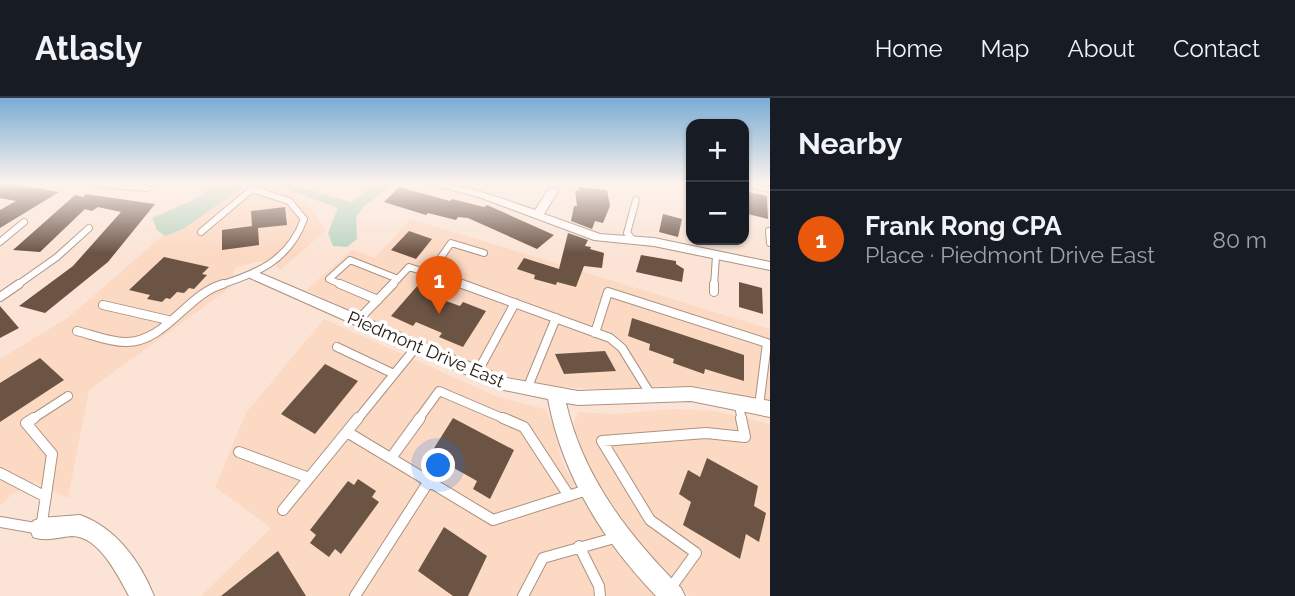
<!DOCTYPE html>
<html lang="en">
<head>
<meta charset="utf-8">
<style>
	:root { --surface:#171b24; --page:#242831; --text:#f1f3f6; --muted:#9ea1a6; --line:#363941; --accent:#ea580c }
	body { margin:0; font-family:Raleway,sans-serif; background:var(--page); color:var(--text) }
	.controls { position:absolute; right:21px; top:21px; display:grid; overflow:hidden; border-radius:14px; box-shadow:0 2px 5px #0004 }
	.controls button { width:63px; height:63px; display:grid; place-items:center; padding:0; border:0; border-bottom:2px solid var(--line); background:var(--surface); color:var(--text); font:35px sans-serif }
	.you { position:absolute; left:439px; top:368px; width:24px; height:24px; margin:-18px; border:5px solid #fff; border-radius:50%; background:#1a73e8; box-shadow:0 0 0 10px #1a73e833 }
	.badge { display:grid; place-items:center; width:46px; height:46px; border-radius:50%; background:var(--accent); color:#fff; font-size:23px; font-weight:700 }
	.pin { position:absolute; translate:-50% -58px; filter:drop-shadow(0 2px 4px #0008) }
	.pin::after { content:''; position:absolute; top:37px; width:24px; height:21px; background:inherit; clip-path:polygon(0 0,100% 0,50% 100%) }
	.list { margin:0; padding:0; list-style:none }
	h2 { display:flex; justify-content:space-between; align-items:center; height:91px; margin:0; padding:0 28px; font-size:30px }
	h2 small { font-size:23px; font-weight:400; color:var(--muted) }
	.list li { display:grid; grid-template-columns:46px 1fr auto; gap:21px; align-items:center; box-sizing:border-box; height:98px; padding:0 28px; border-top:2px solid var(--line) }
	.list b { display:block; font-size:26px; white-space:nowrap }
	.list p { margin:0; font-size:23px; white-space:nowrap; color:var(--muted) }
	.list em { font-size:23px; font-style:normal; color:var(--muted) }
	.map { position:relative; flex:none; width:770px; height:498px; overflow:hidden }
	header { display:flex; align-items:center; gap:42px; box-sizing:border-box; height:98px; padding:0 35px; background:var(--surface); border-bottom:2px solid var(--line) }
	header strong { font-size:33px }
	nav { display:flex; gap:38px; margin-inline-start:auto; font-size:24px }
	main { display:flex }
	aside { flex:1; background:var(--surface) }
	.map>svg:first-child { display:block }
	.built { fill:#fcd9c3 }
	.green { fill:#bad4c1 }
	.building { fill:#6c5445 }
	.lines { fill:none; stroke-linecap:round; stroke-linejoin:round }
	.lane-far2-casing { stroke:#ac9281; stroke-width:8 }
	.lane-far1-casing { stroke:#ac9281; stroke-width:10 }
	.lane-casing { stroke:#ac9281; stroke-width:12 }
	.street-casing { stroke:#ac9281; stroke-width:2 }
	.lane-far2 { stroke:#fff; stroke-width:6 }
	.lane-far1 { stroke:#fff; stroke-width:8 }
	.lane { stroke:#fff; stroke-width:10 }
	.street { fill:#fff; fill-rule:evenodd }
	.labels { text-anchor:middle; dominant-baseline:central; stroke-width:7; stroke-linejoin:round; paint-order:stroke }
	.street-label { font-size:18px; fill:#241a14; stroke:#fff }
</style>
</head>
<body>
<header>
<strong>Atlasly</strong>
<nav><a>Home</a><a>Map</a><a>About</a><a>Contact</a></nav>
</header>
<main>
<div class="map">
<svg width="770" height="498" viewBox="0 0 770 498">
	<rect width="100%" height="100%" fill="#fbe4d6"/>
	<path class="built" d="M246,85H263L292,95L312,110L325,133L280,172L276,168L260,163L235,170L230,190L89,292L68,400L35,384L14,395L0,407V261L69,219L168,133Z
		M411,121L770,231V305L703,289L664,288L610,292L549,288L506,278L456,260L306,192L352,152L375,160Z
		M324,221L498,299L545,311L553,326L562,364L591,417L629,471L657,498H201L271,430L215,389L246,315Z
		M673,311L714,313L770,326V498H689L648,458L606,404L578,350L573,327L578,314L615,316Z"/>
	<path class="green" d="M219,85H249L183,131L165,138L157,132L152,120L191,103Z
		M270,85C298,85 325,98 352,104L377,85H396L364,108L356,119L357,141L347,149L333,148L328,135L338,110Z"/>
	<path class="building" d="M0,85L43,91L59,94L0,130V112L16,103L0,100Z
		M399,89L450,103L452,101L484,109L487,107L554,137L537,151L468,120L458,119L456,122L428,115L426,117L384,104Z
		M578,89L607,92L610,108L603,125L595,123L592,131L571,123L574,108H577L575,93H579Z
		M744,93L767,98L768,121L744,115Z
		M85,96L155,106L108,164L45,215L19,208L73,168L121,114L98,109L92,113L85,111L40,154L13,152L75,97L84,99Z
		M285,109L287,127L258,130L259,147L222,152V132L252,128L251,113Z
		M663,116L682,121L678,139L659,134Z
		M409,133L432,141L416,161L391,152Z
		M568,135L588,142L585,148L591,149L590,151L604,155L602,170L584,168L576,189L557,184L556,187L534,181L535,177L517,171L524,160L559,171Z
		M641,157L676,163V166L684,171L682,184L636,174Z
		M164,159L209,169L202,176L207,177L194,191L189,190L184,195L177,194L170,201L166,200L162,204L147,201L150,197L129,192Z
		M739,184L762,190L763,216L739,209Z
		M418,187L438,195L435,199L460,208L463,204L486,213L463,249L439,239L442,235L416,224L413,228L391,218Z
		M0,208L19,230L0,240Z
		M632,220L744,257V283L705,271L704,276L673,265L674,261L649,252L650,246L628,238Z
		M605,253L616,273L564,276L555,256Z
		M40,260L64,282L0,324V285Z
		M325,266L358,283L315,336L281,316Z
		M453,320L514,352L490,401L473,391L477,383L445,365L441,372L426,363Z
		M707,360L758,388L754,408L766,415L759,444L746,436L740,461L683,427L691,404L679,396L688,372L700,379Z
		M358,381L376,393L372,399L379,404L341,456L335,451L329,459L310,445L316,437L310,432L348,383L354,387Z
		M444,429L487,458L468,498H453L418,473Z
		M278,453L306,498H221Z"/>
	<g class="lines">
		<g class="lane-far2-casing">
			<path id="lane-far2" d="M769,133L770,145
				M201,134L252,91L289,103L304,121C289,163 256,176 217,188
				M633,142L627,135L636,102
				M0,144L24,124
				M430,175L451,145L484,155
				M16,188L57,159L89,130
				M344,188L329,181L350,162L398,181
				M391,188L409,169L467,188
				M714,188L716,158"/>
		</g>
		<g class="lane-far1-casing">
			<path id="lane-far1" d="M340,186L378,202
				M462,186L610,240L622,250L651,297
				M714,194V186
				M0,199L19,186
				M103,207L168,222
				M358,222L393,186
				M77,233C93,237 109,244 125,244C165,245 187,196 223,186
				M595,235L608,194L767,245L759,308
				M337,249L394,276
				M477,275L515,205
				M527,291L556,220
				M738,304L742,322
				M31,322L68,298
				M357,322L417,248
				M418,322L439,293L507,322"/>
		</g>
		<g class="lane-casing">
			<path id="lane" d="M503,320L524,329L569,398
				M347,334L493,422L590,391
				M239,354L309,380
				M391,360L420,320
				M0,375L46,399
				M283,412L358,320
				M0,424L41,431L52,356L26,325L34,320
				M579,448L599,488L600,498
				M670,491L696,455L650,422L602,343L706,335L745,339L741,320
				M355,498L429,383
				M523,498L543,460L618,439"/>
		</g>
		<g class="street-casing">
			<path id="street" d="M86,85C105,85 138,80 153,90L148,93L91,88Z
				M425,85C464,85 499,100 535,112L549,91H557L558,93L544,116L600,136L654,140L770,164V172L654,148L594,142L479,99Z
				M744,85L770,88V94L744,88Z
				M255,173L507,280L578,293L691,289L770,303V319L691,303L578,307L566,305C583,379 629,438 681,490L685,498H656C603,443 562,377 548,301L499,291L250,180V174Z
				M80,417C116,430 140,463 154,498H129C118,478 99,438 72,438C59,439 46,444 33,439L30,431L33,423L41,420Z"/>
		</g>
		<use href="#lane-far2" class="lane-far2"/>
		<use href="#lane-far1" class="lane-far1"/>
		<use href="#lane" class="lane"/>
		<use href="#street" class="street"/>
	</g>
	<linearGradient id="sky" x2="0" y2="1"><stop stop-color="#7aacd5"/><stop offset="0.55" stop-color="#fdf3ed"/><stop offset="1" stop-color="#fdf3ed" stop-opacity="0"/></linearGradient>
	<rect width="770" height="155" fill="url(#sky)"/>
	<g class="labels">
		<g class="street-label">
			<text transform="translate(426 251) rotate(23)">Piedmont Drive East</text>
		</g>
	</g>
</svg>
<div class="controls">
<button>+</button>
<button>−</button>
</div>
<div class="you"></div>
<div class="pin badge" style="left:439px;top:216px">1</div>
</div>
<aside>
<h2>Nearby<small></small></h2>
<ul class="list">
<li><span class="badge">1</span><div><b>Frank Rong CPA</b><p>Place · Piedmont Drive East</p></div><em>80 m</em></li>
</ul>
</aside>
</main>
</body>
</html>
